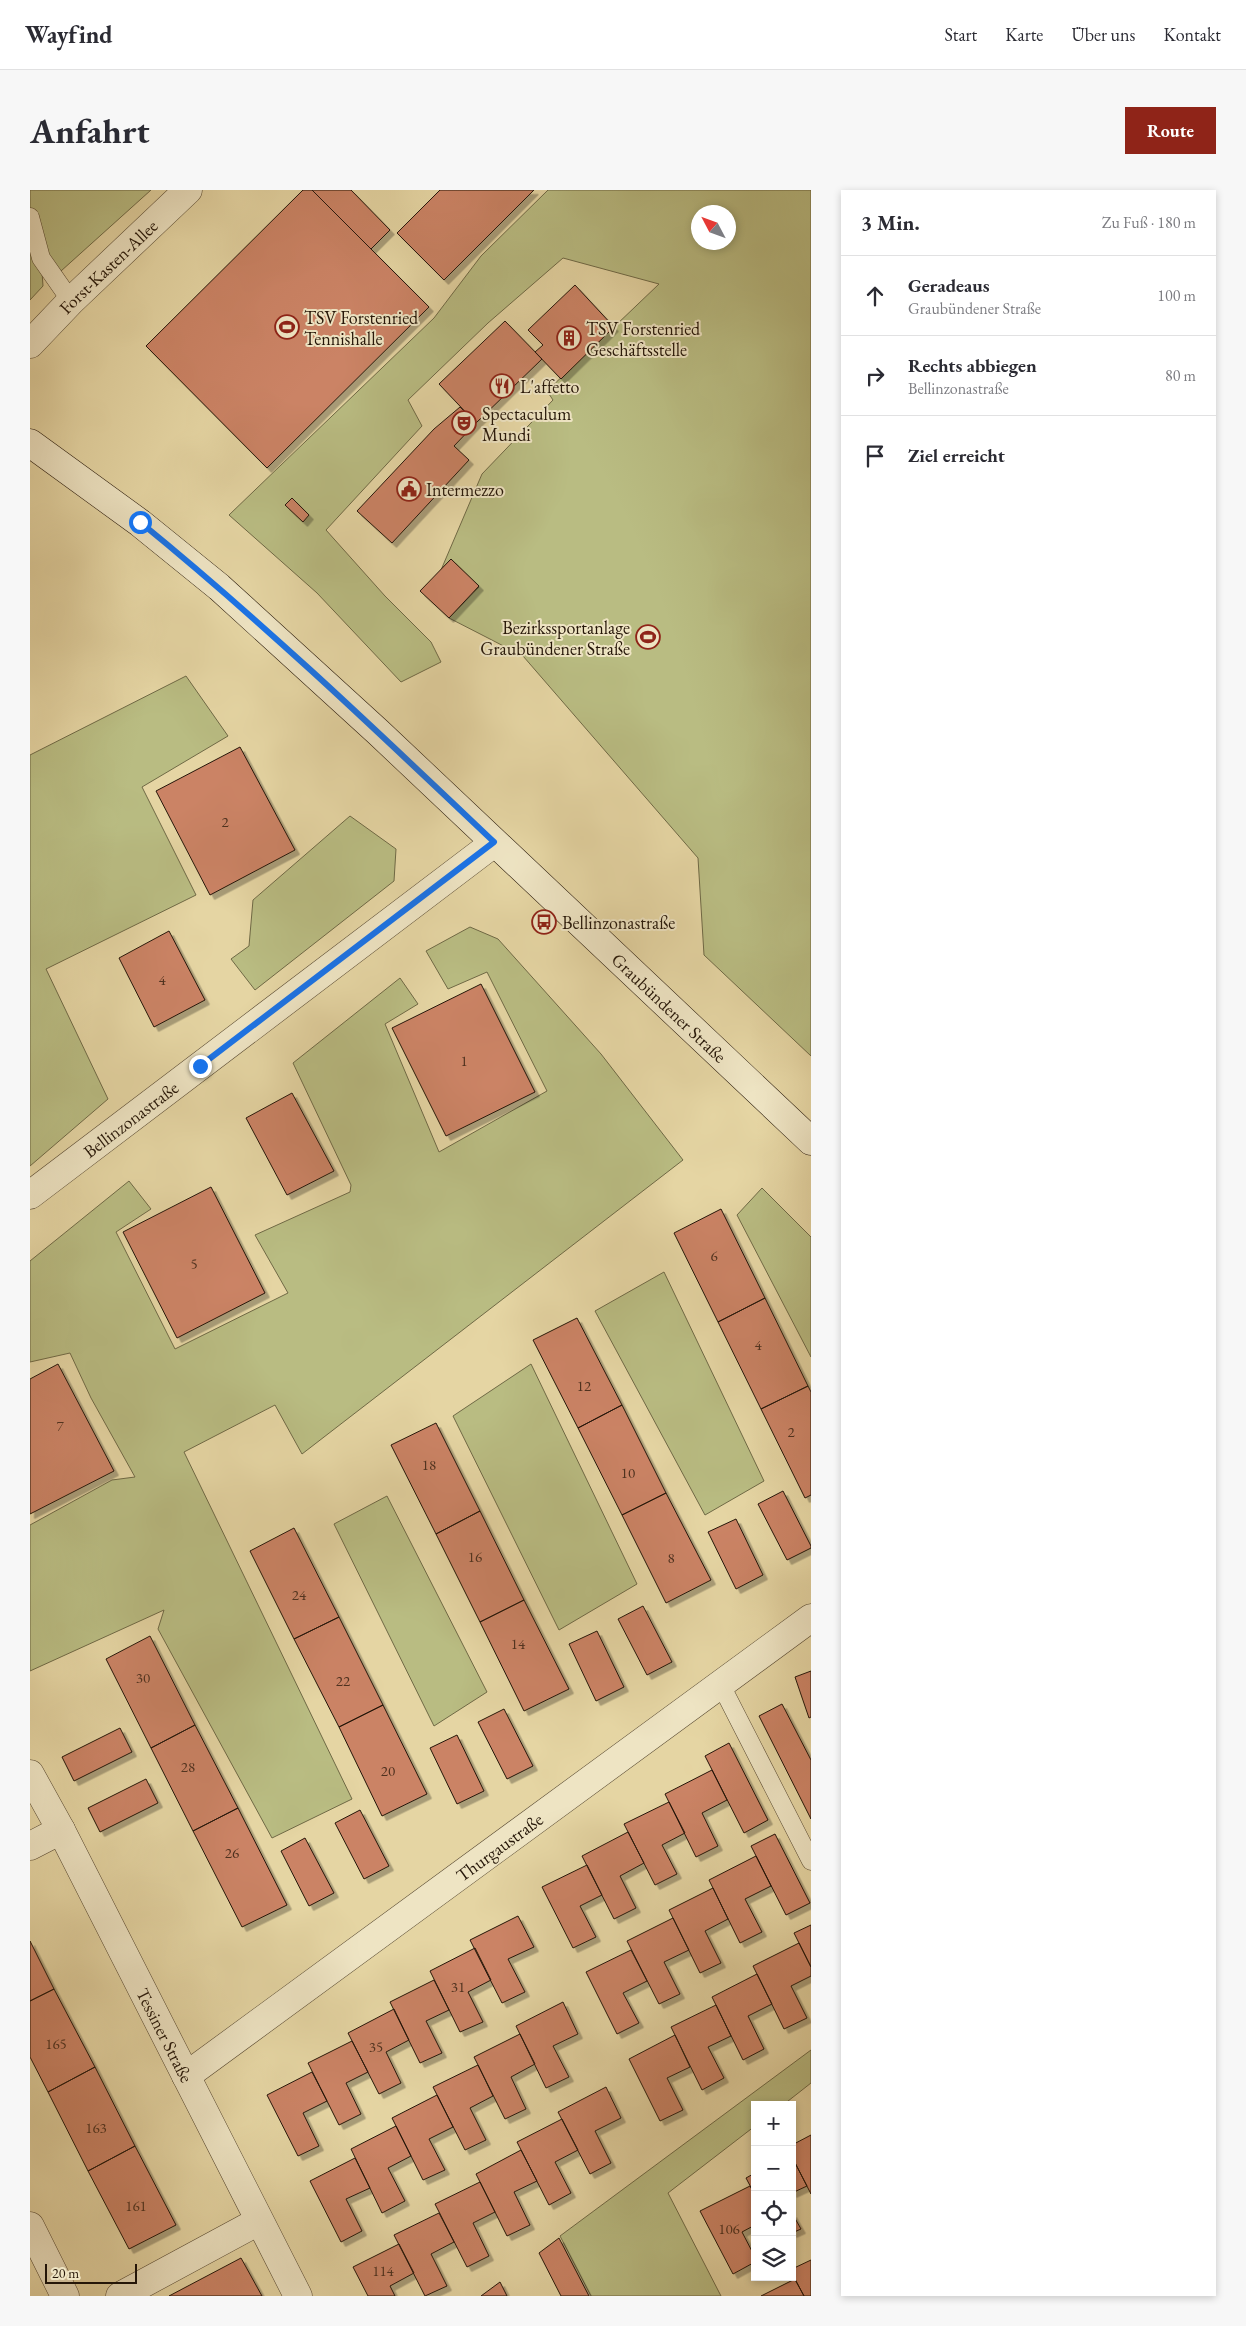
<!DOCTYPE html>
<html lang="de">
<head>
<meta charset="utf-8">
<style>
	:root { --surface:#fff; --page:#f7f7f7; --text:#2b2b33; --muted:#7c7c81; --line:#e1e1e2; --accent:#8f2418 }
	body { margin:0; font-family:"EB Garamond",serif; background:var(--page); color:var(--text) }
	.controls { position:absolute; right:15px; bottom:15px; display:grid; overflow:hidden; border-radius:0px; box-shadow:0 2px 8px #0003 }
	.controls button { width:45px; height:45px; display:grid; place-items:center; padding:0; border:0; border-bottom:1px solid var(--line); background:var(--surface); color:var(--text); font:25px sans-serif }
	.compass { position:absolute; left:661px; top:15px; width:45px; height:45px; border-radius:50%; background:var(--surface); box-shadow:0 2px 8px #0003; rotate:311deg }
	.scale { position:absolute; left:15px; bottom:12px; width:92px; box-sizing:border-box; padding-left:5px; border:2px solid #251608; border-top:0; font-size:14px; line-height:18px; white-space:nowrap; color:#251608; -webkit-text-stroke:4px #eee4c3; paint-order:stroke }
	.stop { position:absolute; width:15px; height:15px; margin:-11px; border:4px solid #1a73e8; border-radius:50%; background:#fff }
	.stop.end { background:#1a73e8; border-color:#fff; box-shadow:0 1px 5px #0008 }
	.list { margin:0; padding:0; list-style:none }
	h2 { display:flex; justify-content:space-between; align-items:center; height:65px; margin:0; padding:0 20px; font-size:21px }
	h2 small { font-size:16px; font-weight:400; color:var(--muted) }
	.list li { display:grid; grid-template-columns:32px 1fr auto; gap:15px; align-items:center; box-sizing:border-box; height:80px; padding:0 20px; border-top:1px solid var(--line) }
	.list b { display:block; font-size:19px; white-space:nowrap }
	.list p { margin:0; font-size:16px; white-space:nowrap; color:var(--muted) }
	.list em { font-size:16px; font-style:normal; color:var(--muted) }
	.icon { flex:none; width:28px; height:28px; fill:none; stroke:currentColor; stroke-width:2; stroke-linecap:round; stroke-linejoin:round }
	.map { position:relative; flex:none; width:781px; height:2106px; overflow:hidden; border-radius:0px }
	header { display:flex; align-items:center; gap:30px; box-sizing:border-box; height:70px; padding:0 25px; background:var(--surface); border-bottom:1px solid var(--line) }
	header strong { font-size:24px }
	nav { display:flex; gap:28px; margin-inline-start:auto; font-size:18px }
	.intro { display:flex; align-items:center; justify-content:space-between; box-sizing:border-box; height:120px; padding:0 30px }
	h1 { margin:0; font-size:35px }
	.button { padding:12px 22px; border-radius:0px; background:var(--accent); color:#fff; font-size:18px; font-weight:700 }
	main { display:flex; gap:30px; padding:0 30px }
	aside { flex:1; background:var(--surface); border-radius:0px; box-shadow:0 2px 8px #0003 }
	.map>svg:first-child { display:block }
	.green { fill:#b9bc82; stroke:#6f6945; fill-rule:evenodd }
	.building { fill:#cb8365; stroke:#251608; filter:url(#shadow) }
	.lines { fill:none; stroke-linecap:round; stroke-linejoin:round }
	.lane-casing { stroke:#55462f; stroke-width:19 }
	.street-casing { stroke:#55462f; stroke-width:29 }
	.secondary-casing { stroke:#251608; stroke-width:29 }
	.lane { stroke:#eee4c3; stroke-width:18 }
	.street { stroke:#eee4c3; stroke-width:28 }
	.secondary { stroke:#eee4c3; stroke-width:28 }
	.route { stroke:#1a73e8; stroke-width:6 }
	.labels { text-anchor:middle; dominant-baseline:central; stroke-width:4; stroke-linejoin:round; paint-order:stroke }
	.number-label { font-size:15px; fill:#4e311f }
	.street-label { font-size:18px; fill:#251608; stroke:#eee4c3 }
	.poi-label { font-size:18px; fill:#251608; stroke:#eee4c3; text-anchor:start }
</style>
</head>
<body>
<header>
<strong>Wayfind</strong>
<nav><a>Start</a><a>Karte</a><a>Über uns</a><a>Kontakt</a></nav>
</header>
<div class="intro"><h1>Anfahrt</h1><a class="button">Route</a></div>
<main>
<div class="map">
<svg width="781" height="2106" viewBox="0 0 781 2106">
	<defs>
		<filter id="shadow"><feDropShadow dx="4.5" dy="4.5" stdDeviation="0" flood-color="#0004"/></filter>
	</defs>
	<rect width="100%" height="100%" fill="#e5d5a3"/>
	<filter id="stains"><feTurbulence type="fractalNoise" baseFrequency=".004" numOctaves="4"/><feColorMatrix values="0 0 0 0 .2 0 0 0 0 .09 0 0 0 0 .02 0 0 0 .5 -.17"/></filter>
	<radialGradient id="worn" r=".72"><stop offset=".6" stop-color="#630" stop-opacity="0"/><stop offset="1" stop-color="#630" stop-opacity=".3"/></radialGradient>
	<path class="green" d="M0,0H121L31,81L11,68L13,96L0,110Z
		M518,0H781V866L674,765L668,668L493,466L419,428L449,397L421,369L411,380L452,284L523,210L517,201L629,94L533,68L458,133L378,210L392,236L296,340L355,406L401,452L411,472L371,492L287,403L199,325L404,128L451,66ZM668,22H698V52H668Z
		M156,486L198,546L112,597L166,705L16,779L78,909L0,976V565Z
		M320,626L366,659L364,691L225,800L201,769L219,756L223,710Z
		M440,737L468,749L571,864L653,970L272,1264L245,1215L154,1262L322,1609L242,1648L128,1439L134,1420L0,1481V1335L82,1290L105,1287L61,1208L40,1163L0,1172V1071L99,991L121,1019L86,1042L145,1159L258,1103L225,1045L320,1002L321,995L263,873L370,788L388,814L355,834L409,962L517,901L457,782L418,799L396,761Z
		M732,998L781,1047V1167L707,1025Z
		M634,1082L734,1291L675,1325L565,1121Z
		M501,1174L607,1394L529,1440L423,1226Z
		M357,1306L457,1502L404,1536L304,1334Z
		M781,1860V1893L753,1915H725V1936L638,2003L691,2106H561L530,2046Z"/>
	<path class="building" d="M273,0H282L399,117L237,278L116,156Z
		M282,0H321L360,40L341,59Z
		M410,0H504L414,90L367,43Z
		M545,95L584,137L531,189L505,162L513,155L498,140Z
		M475,131L512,169L446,233L409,194Z
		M430,217L446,233L424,256L439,270L362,353L327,321L404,239Z
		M262,308L279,325L273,332L255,315Z
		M421,369L449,396L419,428L390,401Z
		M210,557L265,660L180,705L126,601Z
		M139,741L175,810L124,837L89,768Z
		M451,794L505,902L416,946L362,838Z
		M262,903L304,981L257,1005L216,928Z
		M181,997L235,1103L147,1148L93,1042Z
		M691,1019L735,1108L688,1132L644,1043Z
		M735,1108L778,1196L731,1219L688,1132Z
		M547,1128L592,1215L548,1238L503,1150Z
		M28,1174L84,1281L0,1324V1189Z
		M778,1196L781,1202V1305L775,1308L731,1219Z
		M592,1215L636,1303L592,1325L548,1238Z
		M406,1233L450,1321L406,1344L361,1255Z
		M753,1301L781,1356V1358L757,1370L728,1314Z
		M636,1303L681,1390L636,1413L592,1325Z
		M450,1321L494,1410L450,1432L406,1344Z
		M706,1329L733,1385L706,1399L678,1342Z
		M264,1338L309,1427L264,1449L220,1361Z
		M494,1410L539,1499L494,1521L450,1432Z
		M613,1416L642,1472L617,1485L588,1429Z
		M309,1427L353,1515L309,1537L264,1449Z
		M567,1441L594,1497L566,1511L539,1454Z
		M120,1446L165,1535L121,1558L76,1469Z
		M781,1481V1527L779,1528L765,1487Z
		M752,1514L781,1570V1629L729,1526Z
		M353,1515L397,1604L352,1626L309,1537Z
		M474,1519L503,1576L477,1589L448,1532Z
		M165,1535L208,1618L163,1641L121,1558Z
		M90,1538L102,1562L44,1591L32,1567Z
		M427,1545L454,1601L427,1614L400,1558Z
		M699,1553L738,1630L714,1643L675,1566Z
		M682,1580L697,1610L672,1623L688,1656L666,1667L635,1604Z
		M116,1589L128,1613L70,1642L58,1618Z
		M639,1612L655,1643L632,1655L647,1684L625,1695L594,1634Z
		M208,1618L257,1715L212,1737L163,1641Z
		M330,1620L359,1676L334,1689L305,1633Z
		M598,1642L614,1673L590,1686L606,1718L584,1729L552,1666Z
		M745,1644L780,1713L756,1725L721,1656Z
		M275,1648L304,1703L279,1716L251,1661Z
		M726,1666L741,1696L715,1709L732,1742L710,1753L679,1690Z
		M557,1675L572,1705L550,1716L566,1747L543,1758L512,1697Z
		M683,1698L698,1729L675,1741L691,1773L670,1783L639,1720Z
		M488,1726L504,1757L478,1769L495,1802L472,1813L440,1750Z
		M643,1728L659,1760L634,1772L650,1804L629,1814L597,1751Z
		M781,1735V1777L764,1743Z
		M0,1751L24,1799L0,1811Z
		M769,1753L781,1777V1786L761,1796L777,1828L754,1839L723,1776Z
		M445,1758L461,1790L438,1802L453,1832L430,1842L400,1781Z
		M601,1760L617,1791L593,1803L609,1833L587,1844L556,1782Z
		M727,1784L742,1814L718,1826L734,1859L713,1870L682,1807Z
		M404,1790L419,1820L396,1831L412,1863L390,1873L360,1812Z
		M24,1799L65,1877L18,1902L0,1867V1811Z
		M533,1812L548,1844L523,1856L539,1887L516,1898L486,1836Z
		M686,1815L701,1846L678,1857L694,1888L672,1900L641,1837Z
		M364,1819L379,1850L356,1862L371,1893L349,1904L318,1843Z
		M490,1844L505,1874L481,1887L496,1919L475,1929L444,1867Z
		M645,1845L660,1877L637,1888L653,1920L630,1931L599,1869Z
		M322,1851L338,1882L316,1893L331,1924L309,1935L278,1873Z
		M448,1875L463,1906L440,1918L456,1950L435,1960L403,1897Z
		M65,1877L105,1956L58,1981L18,1902Z
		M282,1882L297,1911L273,1923L289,1956L268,1966L237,1905Z
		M576,1897L591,1928L565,1941L581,1973L560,1984L528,1922Z
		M407,1905L423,1937L399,1949L415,1980L393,1990L362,1928Z
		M532,1929L548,1960L525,1972L541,2003L519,2015L487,1952Z
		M366,1936L381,1966L358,1978L375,2011L352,2023L321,1959Z
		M781,1945V2004L762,1967V1955Z
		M105,1956L146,2035L99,2059L58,1981Z
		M491,1960L507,1991L484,2002L500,2035L477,2046L446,1984Z
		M762,1967L777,1996L762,2003Z
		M325,1968L340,1998L316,2009L332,2041L311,2052L280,1991Z
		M725,1983V2005L716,1988Z
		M450,1992L465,2022L443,2033L459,2066L437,2077L405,2014Z
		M720,1996L725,2005V2035L712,2042L725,2067V2072L703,2084L670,2021Z
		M409,2023L424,2052L401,2064L417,2096L395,2106L364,2045Z
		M762,2023L771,2039L762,2043Z
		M529,2048L559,2106H531L509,2063Z
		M369,2054L384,2083L360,2096L365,2106H338L323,2077Z
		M211,2068L232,2106H139Z
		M781,2070V2106H774L762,2084V2079Z
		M765,2089L774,2106H731Z
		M470,2092L477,2106H451Z"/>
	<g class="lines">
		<g class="lane-casing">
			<path id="lane" d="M0,27L11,68L41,111
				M691,1495L781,1671"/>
		</g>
		<g class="street-casing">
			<g id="street">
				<path id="s1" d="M0,154L41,111L158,0"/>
				<path id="s2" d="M0,1005L464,653"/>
				<path id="s3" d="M0,1584L31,1640L268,2106"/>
				<path d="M0,1656L31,1640"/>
				<path id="s4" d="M156,1886L781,1428"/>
				<path d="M0,2036L35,2106"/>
				<path d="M90,2106L229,2031"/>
			</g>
		</g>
		<g class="secondary-casing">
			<g id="secondary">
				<path id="s5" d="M0,253L110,333L189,397L348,542L781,951"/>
			</g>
		</g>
		<use href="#lane" class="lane"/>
		<use href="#street" class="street"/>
		<use href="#secondary" class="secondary"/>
	</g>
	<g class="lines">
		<path class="route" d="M110,332C234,433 349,543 464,652L170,876"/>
	</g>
	<defs>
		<g id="stadium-ring" transform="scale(1.25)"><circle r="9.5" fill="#eee4c3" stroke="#8f2418" stroke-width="1.5"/><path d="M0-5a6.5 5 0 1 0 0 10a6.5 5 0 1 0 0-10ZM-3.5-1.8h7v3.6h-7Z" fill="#8f2418"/></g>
		<g id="building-ring" transform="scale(1.25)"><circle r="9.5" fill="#eee4c3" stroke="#8f2418" stroke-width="1.5"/><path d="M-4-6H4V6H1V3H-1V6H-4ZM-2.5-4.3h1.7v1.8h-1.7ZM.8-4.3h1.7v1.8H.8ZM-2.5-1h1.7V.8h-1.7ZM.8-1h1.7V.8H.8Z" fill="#8f2418"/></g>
		<g id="restaurant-ring" transform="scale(1.25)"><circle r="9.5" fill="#eee4c3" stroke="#8f2418" stroke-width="1.5"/><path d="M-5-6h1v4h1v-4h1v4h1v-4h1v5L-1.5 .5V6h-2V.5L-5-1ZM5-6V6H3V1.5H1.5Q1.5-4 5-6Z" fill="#8f2418"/></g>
		<g id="theatre-ring" transform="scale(1.25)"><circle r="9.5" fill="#eee4c3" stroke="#8f2418" stroke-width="1.5"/><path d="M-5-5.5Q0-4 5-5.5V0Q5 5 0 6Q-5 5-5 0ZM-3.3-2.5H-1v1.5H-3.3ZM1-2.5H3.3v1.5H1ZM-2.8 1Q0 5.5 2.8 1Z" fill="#8f2418"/></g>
		<g id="civic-ring" transform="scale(1.25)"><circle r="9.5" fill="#eee4c3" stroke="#8f2418" stroke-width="1.5"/><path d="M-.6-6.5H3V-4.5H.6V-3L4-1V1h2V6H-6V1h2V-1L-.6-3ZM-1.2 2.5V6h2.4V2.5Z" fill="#8f2418"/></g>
		<g id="bus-ring" transform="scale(1.25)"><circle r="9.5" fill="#eee4c3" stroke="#8f2418" stroke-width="1.5"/><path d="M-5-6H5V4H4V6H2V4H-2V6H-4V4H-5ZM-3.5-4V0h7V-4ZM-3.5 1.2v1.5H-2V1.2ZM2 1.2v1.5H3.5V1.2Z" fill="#8f2418"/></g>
	</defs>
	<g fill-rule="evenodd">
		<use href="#stadium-ring" x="257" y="137"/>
		<use href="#building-ring" x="539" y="148"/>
		<use href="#restaurant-ring" x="472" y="196"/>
		<use href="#theatre-ring" x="434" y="233"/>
		<use href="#civic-ring" x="379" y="299"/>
		<use href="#stadium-ring" x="618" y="447"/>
		<use href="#bus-ring" x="514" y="732"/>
	</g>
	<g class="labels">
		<g class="number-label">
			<text x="195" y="631">2</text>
			<text x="132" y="789">4</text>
			<text x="434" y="870">1</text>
			<text x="684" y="1065">6</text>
			<text x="164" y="1073">5</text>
			<text x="728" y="1154">4</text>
			<text x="554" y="1195">12</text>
			<text x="30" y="1235">7</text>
			<text x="761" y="1241">2</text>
			<text x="399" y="1274">18</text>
			<text x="598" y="1282">10</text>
			<text x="445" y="1366">16</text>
			<text x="641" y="1367">8</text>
			<text x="269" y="1404">24</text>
			<text x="488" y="1453">14</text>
			<text x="113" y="1487">30</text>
			<text x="313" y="1490">22</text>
			<text x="158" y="1576">28</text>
			<text x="358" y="1580">20</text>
			<text x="202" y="1662">26</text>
			<text x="428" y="1796">31</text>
			<text x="26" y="1853">165</text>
			<text x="346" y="1856">35</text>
			<text x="66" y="1937">163</text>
			<text x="106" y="2015">161</text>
			<text x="699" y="2038">106</text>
			<text x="353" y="2080">114</text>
		</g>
		<g class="street-label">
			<text stroke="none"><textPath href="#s1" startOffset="110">Forst-Kasten-Allee</textPath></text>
			<text stroke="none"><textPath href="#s5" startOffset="854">Graubündener Straße</textPath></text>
			<text stroke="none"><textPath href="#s2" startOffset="126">Bellinzonastraße</textPath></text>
			<text stroke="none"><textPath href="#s4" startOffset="388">Thurgaustraße</textPath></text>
			<text stroke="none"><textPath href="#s3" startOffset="294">Tessiner Straße</textPath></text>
		</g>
		<g class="poi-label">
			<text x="274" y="127">TSV Forstenried<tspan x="274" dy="21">Tennishalle</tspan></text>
			<text x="556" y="138">TSV Forstenried<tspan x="556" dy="21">Geschäftsstelle</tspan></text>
			<text x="490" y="196">L'affetto</text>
			<text x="452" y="223">Spectaculum<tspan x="452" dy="21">Mundi</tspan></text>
			<text x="396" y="299">Intermezzo</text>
			<text x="600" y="437" text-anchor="end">Bezirkssportanlage<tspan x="600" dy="21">Graubündener Straße</tspan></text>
			<text x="532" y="732">Bellinzonastraße</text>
		</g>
	</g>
	<rect width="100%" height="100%" filter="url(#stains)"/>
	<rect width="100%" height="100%" fill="url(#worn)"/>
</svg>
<div class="controls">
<button>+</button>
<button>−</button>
<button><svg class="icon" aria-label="locate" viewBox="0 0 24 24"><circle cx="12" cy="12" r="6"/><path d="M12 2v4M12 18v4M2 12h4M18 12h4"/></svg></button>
<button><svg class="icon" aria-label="layers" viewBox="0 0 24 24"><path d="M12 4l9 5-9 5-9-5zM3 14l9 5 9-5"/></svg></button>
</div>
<svg class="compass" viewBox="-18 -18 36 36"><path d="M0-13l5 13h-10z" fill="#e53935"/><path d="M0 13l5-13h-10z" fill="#7c7c81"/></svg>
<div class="scale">20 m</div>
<div class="stop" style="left:110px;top:332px"></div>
<div class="stop end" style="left:170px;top:876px"></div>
</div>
<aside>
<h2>3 Min.<small>Zu Fuß · 180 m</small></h2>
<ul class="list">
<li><svg class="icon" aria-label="ahead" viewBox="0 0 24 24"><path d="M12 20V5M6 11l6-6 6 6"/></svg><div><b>Geradeaus</b><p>Graubündener Straße</p></div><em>100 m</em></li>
<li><svg class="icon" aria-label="right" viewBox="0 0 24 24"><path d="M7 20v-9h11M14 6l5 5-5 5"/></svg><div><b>Rechts abbiegen</b><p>Bellinzonastraße</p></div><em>80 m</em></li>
<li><svg class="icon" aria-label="arrive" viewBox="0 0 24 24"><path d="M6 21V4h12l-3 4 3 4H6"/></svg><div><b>Ziel erreicht</b></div></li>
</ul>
</aside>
</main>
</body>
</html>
